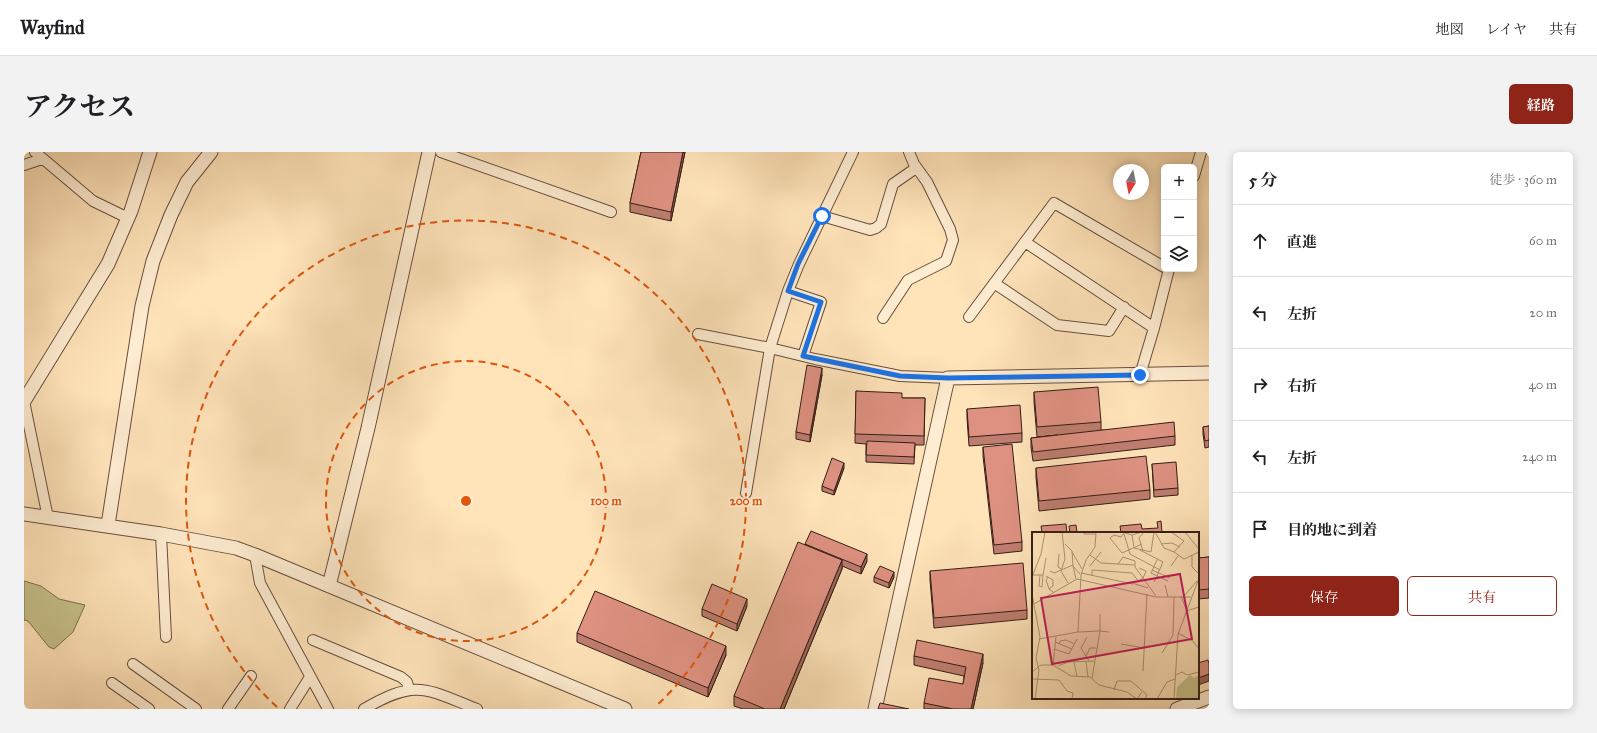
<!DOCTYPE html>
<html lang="ja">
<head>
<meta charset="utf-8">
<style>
	:root { --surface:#fff; --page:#f2f2f2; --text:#202124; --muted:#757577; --line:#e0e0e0; --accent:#8f2418 }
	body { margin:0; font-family:"IM FELL Great Primer","Noto Serif JP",serif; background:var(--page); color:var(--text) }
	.controls { position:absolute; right:12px; top:12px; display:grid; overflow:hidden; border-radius:6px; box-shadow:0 2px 10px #0003 }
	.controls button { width:36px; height:36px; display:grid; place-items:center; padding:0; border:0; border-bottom:1px solid var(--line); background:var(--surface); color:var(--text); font:20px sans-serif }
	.compass { position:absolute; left:1089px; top:12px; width:36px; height:36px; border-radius:50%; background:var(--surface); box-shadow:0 2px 10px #0003; rotate:190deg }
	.stop { position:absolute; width:12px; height:12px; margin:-9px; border:3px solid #1a73e8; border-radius:50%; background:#fff }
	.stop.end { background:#1a73e8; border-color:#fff; box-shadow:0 1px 4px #0008 }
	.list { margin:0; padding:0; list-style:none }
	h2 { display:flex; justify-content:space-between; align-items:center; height:52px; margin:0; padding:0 16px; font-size:17px }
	h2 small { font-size:13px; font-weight:400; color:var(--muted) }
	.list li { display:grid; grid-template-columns:26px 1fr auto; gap:12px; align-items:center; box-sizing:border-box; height:72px; padding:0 16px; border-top:1px solid var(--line) }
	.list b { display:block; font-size:15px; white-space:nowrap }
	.list em { font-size:13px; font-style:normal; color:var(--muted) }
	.actions { display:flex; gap:8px; padding:12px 16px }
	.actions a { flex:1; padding:9px 0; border:1px solid var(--accent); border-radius:6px; text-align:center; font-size:14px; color:var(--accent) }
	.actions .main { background:var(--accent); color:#fff }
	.icon { flex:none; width:22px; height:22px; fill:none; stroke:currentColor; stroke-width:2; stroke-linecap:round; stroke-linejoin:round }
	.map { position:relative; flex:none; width:1185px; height:557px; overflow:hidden; border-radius:6px }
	header { display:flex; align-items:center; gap:24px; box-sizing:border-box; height:56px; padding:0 20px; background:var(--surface); border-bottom:1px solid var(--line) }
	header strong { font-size:19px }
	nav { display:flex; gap:22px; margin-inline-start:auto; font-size:14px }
	.intro { display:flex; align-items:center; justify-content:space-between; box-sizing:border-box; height:96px; padding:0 24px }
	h1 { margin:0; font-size:28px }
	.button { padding:10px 18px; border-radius:6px; background:var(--accent); color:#fff; font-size:14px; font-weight:700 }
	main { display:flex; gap:24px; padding:0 24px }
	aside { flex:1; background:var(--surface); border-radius:6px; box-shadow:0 2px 10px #0003 }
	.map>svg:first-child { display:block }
	.green { fill:#c7c18a; stroke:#7e7050 }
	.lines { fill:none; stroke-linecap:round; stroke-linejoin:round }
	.minor-casing { stroke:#674f3f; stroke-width:12 }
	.tertiary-casing { stroke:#674f3f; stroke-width:15 }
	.minor { stroke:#ffedd2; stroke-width:10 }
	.tertiary { stroke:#ffedd2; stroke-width:13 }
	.wall { fill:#bf7d6f; stroke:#341e16 }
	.shaded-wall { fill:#9b665a; stroke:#341e16 }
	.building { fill:#de9181; stroke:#341e16 }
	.route { stroke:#1a73e8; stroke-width:5 }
	.ring { fill:none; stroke:#df560c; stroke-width:2; stroke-dasharray:7 5 }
	.inset-road { fill:none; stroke:#ae9478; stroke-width:1 }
	.view { fill:#c2185b; fill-opacity:0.15; stroke:#c2185b; stroke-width:2 }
	.inset-edge { fill:none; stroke:#341e16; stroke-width:2 }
	.centre { fill:#df560c; stroke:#ffedd2; stroke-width:2 }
	.ring-label { font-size:12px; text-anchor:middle; font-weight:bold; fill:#df560c; stroke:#ffedd2; stroke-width:4; stroke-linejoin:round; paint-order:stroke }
</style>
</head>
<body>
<header>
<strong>Wayfind</strong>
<nav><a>地図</a><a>レイヤ</a><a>共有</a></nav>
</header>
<div class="intro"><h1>アクセス</h1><a class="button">経路</a></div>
<main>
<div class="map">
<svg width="1185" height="557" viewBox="0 0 1185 557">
	<rect width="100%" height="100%" fill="#ffe3b9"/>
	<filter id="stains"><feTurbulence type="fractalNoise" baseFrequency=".005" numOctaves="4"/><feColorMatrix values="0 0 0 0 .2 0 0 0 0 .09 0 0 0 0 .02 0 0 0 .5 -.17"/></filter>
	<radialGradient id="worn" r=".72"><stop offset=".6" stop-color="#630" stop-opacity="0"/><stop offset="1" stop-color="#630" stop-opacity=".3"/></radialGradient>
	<path class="green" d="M0,429L17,434L35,447L61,453L49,480L30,497L25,495L4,469L0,468Z"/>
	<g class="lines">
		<g class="minor-casing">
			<path id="minor" d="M11,0L69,49L104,66
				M417,0L587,60
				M829,0L775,112L764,139L746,196L791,207L876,224L924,226
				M0,13L18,7
				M1170,24L1177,0
				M798,64L846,78L852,76L857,72L869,32L892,16
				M1001,90L1130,176
				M970,131L1033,173L1085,179L1100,155
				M764,139L797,150L779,204
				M945,165L1030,51L1140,115
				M859,166L884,128L922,109L929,88L926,77L903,30L890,12L885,0
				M674,182L746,196L722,341
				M1116,223L1130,176L1145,117
				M0,249L24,366
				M137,382L142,485
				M231,403L236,431L304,557
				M289,488L377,525L383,530L385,538
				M109,512L172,557
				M88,531L125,557
				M204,557L227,524
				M266,557L286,525
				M340,557C392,527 400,536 453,557"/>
		</g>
		<g class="tertiary-casing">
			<path id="tertiary" d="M0,249L84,112L107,59L126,0
				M0,362L137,382L212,396L231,403L601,557
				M84,373L118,154L129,109L147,63L163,30L187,0
				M305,434L344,276L405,0
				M851,557L924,226L1185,221
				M1153,557L1185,545"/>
		</g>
		<use href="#minor" class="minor"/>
		<use href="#tertiary" class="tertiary"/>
	</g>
	<path class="wall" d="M617,0H661L647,69L606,60V51Z
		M798,223L786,290L772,287V280Z
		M832,239L878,246H901L900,293H891L890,312L842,310V292L831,291Z
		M1010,240L1077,270V278L1151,284V293L1009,309L1007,295V286L1034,283L1013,285L1010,250Z
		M943,257L998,281V290L945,294L943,266Z
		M1185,274V295L1181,296L1179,282V275Z
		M959,295L998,390V399L970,402L959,304Z
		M1128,312L1154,336V343L1130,345Z
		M820,316L810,343L798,339V334Z
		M1012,316L1126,338V347L1015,359L1012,325Z
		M781,392L843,409L837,422L818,414V417L760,557H719L710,554V544Z
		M1185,405V446L1174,447V406Z
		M906,419L1003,458V467L910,476L906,428Z
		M850,425H870L865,436L850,430Z
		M723,454L713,479L678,464V457Z
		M553,481L702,503L684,545L553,490Z
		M890,504L959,511L949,557H900V551L939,532L940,524L890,513Z"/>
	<path class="shaded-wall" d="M659,0H661L647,69V60Z
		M798,216V223L786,290V283Z
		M820,311V316L810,343V339Z
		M843,402V409L837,422V415Z
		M818,408V417L760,557H756Z
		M870,420V425L865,436V431Z
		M723,447V454L713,479V472Z
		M702,494V503L684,545V536Z
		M959,502V511L949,557H947Z
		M1185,522V529L1174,533V526Z"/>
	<path class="building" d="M617,0H659L647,60L606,51Z
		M783,213L798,216L786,283L772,280Z
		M1074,235L1077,270L1013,275L1010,240Z
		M832,239L878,241V246H901L900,284L831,282Z
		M996,253L998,281L945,285L943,257Z
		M1150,270L1151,284L1009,300L1007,286Z
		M1185,274V288L1181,289L1179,275Z
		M843,289L891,291L890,305L842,303Z
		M988,292L998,390L970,393L959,295Z
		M1122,304L1126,338L1015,349L1012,316Z
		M808,306L820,311L810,339L798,334Z
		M1152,310L1154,336L1130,338L1128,312Z
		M1137,369L1138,381H1097L1096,374L1117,372L1118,377L1134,376L1133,370Z
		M1042,372L1043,381H1018L1017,374Z
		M1052,373L1053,381H1046L1045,374Z
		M787,379L843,402L837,415L781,392Z
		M774,390L818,408L756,557H741L710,544Z
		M1185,405V437L1174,438V406Z
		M999,411L1003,458L910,466L906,419Z
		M856,414L870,420L865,431L850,425Z
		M688,432L723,447L713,472L678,457Z
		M571,439L702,494L684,536L553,481Z
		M893,488L959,502L947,557H929L900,551L905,526L939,532L942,515L890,504Z
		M1184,508L1185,512V522L1174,526V511Z
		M856,551L885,557H854Z"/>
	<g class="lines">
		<path class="route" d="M798,64L774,112L764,139L797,150L779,204L876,224L924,226L1116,223"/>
	</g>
	<g class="ring">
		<circle cx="442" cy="349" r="140"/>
		<path d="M253 555A280 280 0 1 1 631 555"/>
	</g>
	<g transform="translate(1008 380)">
		<rect width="167" height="167" fill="#ffe3b9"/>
		<path d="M158,143L162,146L167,143V166L144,167L145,155Z" fill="#c7c18a"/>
		<path class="inset-road" d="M30,0L33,27L29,39L36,51M52,0V2H64M93,0L89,5L82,3L78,6L90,21L110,12M123,0L132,16L142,20L152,9L139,0M153,0L167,17M93,1L100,3L110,0M92,2L98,22L128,38M100,3L102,15M33,12L40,19L41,34L48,42M129,12L140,11L148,15M102,16L119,20L122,0M108,18L131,30L125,44L136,49M111,19L107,6L112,0M40,20L50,37M142,20L152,27L167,20M27,22L26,35L29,37M58,23L69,31L102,33M160,24V35L167,42M86,32L91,25L103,29V35L124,64M41,34L44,47M58,34L69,20M139,34L146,24M120,38L138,46M18,39L22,41L41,33M49,41L101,52L111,46L114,39L107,36M1,43H11L10,55L7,54L8,43M11,43L14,26M60,43V38L100,41L107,50M14,44L21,48V54L17,57L21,60M0,45L9,22L13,0M16,45L14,48L17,57M122,50L125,44L119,41L125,28M103,52L116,56M133,53L136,65M0,62L8,105L4,126L7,138L3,167M153,63L165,49M149,64L154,77M2,72L45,47L124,65H159M154,79L167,75M68,82V99L77,100M46,100L68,99L60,146M146,101L161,109L167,117M55,105L49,116L57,129M7,107L46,100L49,43L54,28L63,15L64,0M23,110L40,117M27,112L28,109L34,108L43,112M89,112L112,116M22,117L37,122L45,107M130,121L141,103L142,65M54,124L58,116H64M42,130L45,145M54,130L56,145M21,133L24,104M26,134L36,130L62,129M111,139L115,62M0,140L9,133H21L39,144L58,145L67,153L95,160L105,167L110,160M144,143L150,140L155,143L167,140M0,147L27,148L35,159L41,161L40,167M82,158L85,149H99L115,163L113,167M125,167L135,150L143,147M142,167L146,102L167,46"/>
		<path class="view" d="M148,42L160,107L20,132L9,66Z"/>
		<rect width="167" height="167" class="inset-edge"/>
	</g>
	<circle cx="442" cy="349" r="6" class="centre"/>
	<g class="ring-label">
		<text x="582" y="353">100 m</text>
		<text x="722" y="353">200 m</text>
	</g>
	<rect width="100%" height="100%" filter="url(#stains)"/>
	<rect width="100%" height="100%" fill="url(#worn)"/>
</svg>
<div class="controls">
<button>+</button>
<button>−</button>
<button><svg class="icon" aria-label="layers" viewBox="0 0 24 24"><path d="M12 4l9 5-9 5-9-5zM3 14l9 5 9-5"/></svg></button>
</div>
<svg class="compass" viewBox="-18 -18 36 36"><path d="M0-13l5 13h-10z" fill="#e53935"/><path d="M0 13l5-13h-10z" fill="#757577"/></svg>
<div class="stop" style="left:798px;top:64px"></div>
<div class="stop end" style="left:1116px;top:223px"></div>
</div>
<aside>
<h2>5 分<small>徒歩 · 360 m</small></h2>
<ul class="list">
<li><svg class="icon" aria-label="ahead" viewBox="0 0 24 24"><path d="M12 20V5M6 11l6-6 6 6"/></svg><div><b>直進</b></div><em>60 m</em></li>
<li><svg class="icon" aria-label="left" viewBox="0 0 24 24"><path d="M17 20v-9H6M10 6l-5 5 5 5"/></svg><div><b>左折</b></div><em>20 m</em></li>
<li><svg class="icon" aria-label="right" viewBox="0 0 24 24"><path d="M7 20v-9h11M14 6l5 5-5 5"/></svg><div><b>右折</b></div><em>40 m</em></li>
<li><svg class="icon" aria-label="left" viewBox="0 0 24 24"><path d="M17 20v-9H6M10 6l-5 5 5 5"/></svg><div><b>左折</b></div><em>240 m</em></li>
<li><svg class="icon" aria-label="arrive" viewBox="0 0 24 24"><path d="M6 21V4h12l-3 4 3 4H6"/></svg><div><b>目的地に到着</b></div></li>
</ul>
<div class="actions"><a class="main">保存</a><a>共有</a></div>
</aside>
</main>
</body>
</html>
